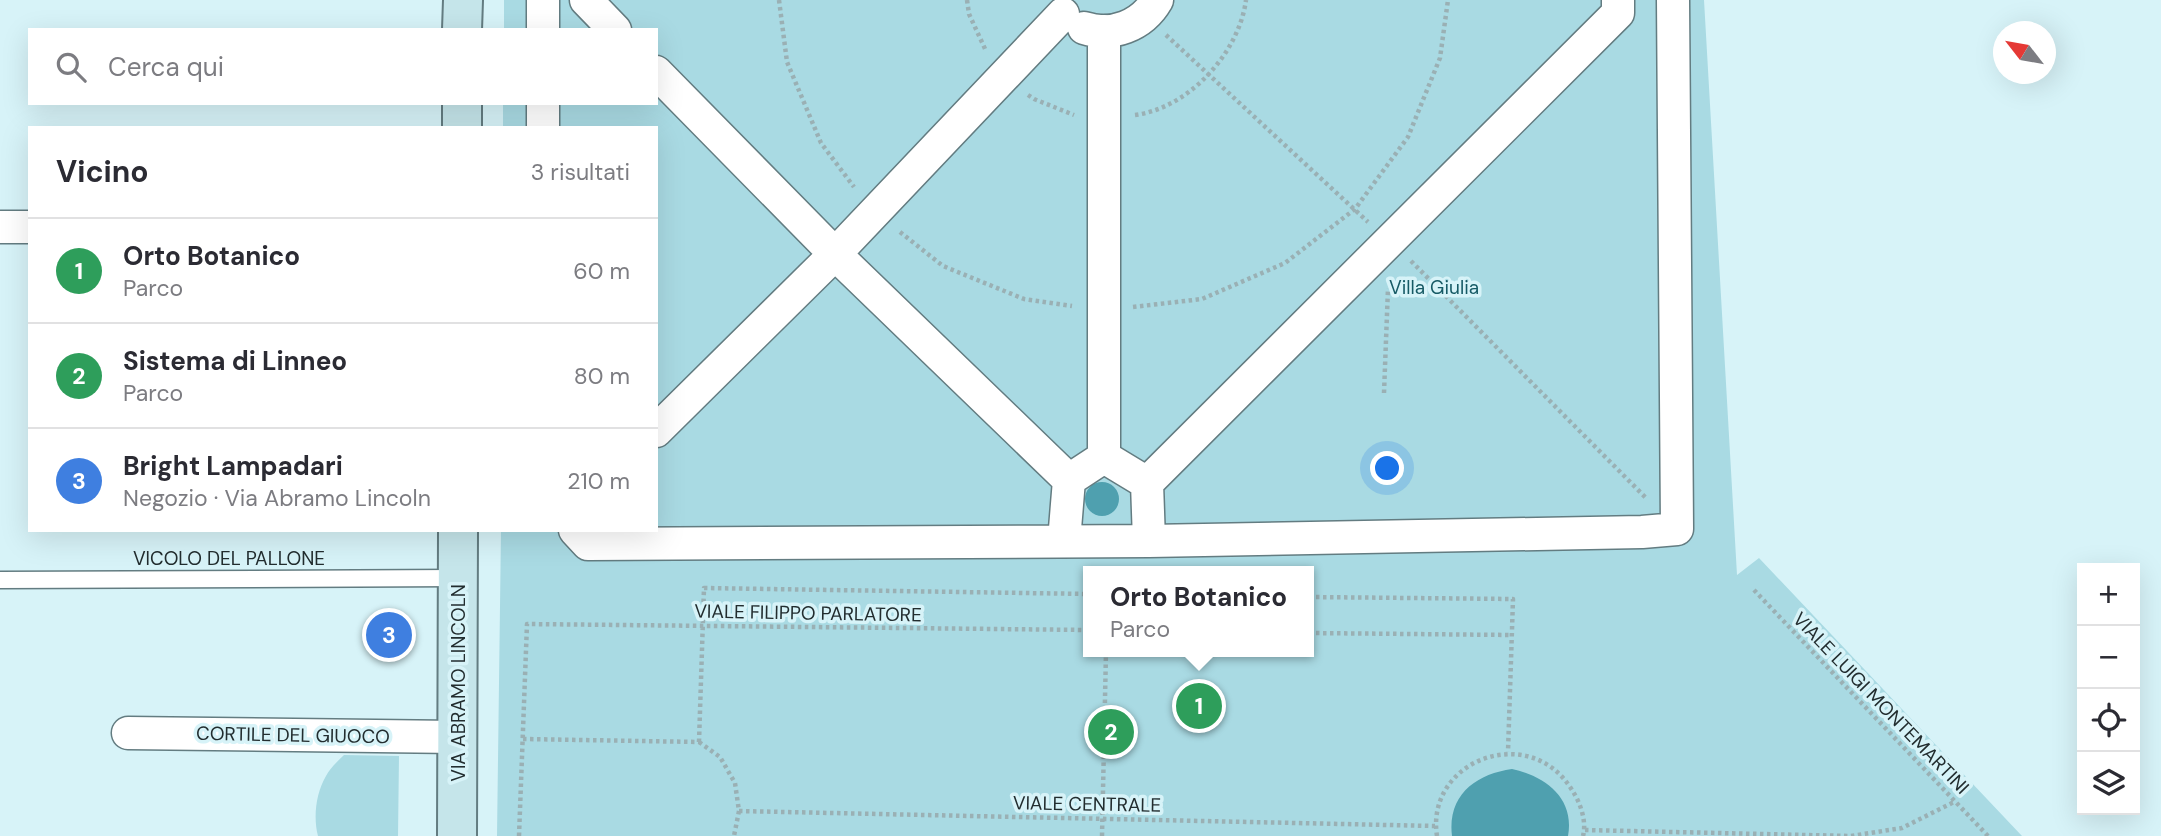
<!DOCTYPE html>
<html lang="it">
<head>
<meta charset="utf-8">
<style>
	:root { --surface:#fff; --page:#f7f7f7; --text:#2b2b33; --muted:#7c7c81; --line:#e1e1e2; --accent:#b45309 }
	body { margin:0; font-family:"DM Sans",sans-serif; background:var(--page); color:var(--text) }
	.controls { position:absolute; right:21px; bottom:21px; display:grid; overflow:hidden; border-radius:0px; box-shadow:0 7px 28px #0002 }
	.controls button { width:63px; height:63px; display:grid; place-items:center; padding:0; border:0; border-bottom:2px solid var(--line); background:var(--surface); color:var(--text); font:35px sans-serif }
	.compass { position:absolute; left:1993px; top:21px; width:63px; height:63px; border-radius:50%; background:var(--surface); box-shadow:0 7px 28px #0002; rotate:301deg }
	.you { position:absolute; left:1388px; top:469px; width:24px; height:24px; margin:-18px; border:5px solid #fff; border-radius:50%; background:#1a73e8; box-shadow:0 0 0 10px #1a73e833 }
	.badge { display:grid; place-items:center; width:46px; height:46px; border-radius:50%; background:var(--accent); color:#fff; font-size:23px; font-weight:700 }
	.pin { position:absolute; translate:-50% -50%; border:4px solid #fff; box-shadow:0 2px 7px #0006 }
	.popup { position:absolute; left:1083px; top:566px; width:231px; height:91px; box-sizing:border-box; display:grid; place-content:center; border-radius:0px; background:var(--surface); filter:drop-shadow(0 2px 5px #0005); font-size:23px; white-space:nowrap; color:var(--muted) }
	.popup b { font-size:26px; color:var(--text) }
	.popup::after { content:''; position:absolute; left:50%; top:100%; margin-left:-14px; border:14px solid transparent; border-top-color:var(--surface) }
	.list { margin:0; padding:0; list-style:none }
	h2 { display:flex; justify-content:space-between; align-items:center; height:91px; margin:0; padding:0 28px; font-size:30px }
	h2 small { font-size:23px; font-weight:400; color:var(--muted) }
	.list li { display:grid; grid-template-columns:46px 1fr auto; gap:21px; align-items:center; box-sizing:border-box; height:105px; padding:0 28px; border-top:2px solid var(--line) }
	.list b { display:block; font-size:26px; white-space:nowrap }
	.list p { margin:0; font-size:23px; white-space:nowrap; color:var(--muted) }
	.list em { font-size:23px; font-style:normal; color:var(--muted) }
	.icon { flex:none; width:38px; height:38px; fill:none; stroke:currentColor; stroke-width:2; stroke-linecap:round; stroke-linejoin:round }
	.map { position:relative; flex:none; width:2161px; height:836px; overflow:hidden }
	.search { position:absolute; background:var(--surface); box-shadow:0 7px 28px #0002; left:28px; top:28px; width:630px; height:77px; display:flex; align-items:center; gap:18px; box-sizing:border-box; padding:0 24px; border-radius:0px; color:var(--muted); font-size:26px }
	.panel { position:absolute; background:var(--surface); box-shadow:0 7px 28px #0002; left:28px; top:126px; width:630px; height:406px; border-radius:0px }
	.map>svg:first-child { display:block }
	.green { fill:#a9dae3; fill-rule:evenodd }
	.water { fill:#4fa0af }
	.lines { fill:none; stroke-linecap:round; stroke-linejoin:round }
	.lane-casing { stroke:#637c81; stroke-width:19 }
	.street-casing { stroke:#637c81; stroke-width:35 }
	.secondary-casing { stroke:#637c81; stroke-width:42 }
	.path { stroke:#9ab0b4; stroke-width:4.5; stroke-dasharray:3.5 3.5; stroke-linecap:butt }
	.lane { stroke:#fff; stroke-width:16 }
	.street { stroke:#fff; stroke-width:32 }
	.secondary { stroke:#c5e5ea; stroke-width:38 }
	.labels { text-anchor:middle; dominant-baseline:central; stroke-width:7; stroke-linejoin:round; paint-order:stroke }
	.park-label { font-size:19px; fill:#165a65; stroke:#d7f3f8 }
	.street-label { font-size:19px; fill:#222d2f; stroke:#d7f3f8 }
</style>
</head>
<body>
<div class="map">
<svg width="2161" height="836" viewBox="0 0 2161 836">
	<rect width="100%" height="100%" fill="#d7f3f8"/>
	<path class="green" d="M504,0H1704L1737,575L1759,558L2022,836H497L501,530H656V128H503V103H656V30H504ZM1089,571H1309V652H1089Z
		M344,755L399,756L398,836H318C313,817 316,793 326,776C330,768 338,761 344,755Z"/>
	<path class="water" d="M1085 499a17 17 0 1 1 34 0a17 17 0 1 1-34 0Z
		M1512,769C1545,776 1575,798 1568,836H1452C1447,795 1476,774 1512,769Z"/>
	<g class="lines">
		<g class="lane-casing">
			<path id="lane" d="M0,580L458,578"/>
		</g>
		<g class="street-casing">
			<path id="street" d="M543,0V30
				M586,0L615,30
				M1084,28C1112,37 1142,26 1157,0
				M656,72L835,254L1069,480
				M543,128V103
				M0,227H30
				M656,431L835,254L1063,14
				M1104,457V31
				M1147,483L1618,13V0
				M575,530L588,544L1149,541L1642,532L1677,529L1673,0
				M1064,541L1069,480L1104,457L1147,483L1149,541
				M128,733L457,737"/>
		</g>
		<g class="secondary-casing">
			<path id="secondary" d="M462,30L463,0
				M462,128V103
				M457,836L458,530"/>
		</g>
		<path class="path" d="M779,0L787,62L821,143L854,187
			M967,0L969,14L986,51
			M1166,35L1368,222
			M1028,95L1034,99L1074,115
			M1135,115C1189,108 1239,53 1246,0
			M900,232L943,266L1024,299L1072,306
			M1411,261L1646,498
			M1133,307L1202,299L1285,263L1355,209L1408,137L1440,58L1448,0
			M1384,393L1388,288
			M1754,590L1988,836
			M1309,597L1513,599L1508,752
			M1309,633L1511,635
			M523,739L699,742
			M699,742L704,588L1089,594
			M699,742L720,757L735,783L739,811L734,836
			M739,811L1435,826
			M1585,830L1851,836L1902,828L1956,801
			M519,836L527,624L1089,630
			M1102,836L1106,652
			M1437,836C1425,760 1530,721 1572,790C1580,802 1587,821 1583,836"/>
		<use href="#lane" class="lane"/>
		<use href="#street" class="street"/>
		<use href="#secondary" class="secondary"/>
	</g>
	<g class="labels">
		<g class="park-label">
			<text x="1434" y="287">Villa Giulia</text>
		</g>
		<g class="street-label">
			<text x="229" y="558">VICOLO DEL PALLONE</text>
			<text transform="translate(808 613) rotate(1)">VIALE FILIPPO PARLATORE</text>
			<text transform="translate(458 683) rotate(-90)">VIA ABRAMO LINCOLN</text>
			<text transform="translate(1881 703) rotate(46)">VIALE LUIGI MONTEMARTINI</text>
			<text transform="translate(293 735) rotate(1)">CORTILE DEL GIUOCO</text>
			<text transform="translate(1087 804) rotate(1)">VIALE CENTRALE</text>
		</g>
	</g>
</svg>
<div class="controls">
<button>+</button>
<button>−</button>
<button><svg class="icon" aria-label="locate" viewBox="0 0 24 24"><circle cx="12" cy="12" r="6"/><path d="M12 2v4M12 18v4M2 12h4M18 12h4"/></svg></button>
<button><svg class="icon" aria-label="layers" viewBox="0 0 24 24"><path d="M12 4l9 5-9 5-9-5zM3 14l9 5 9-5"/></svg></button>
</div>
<svg class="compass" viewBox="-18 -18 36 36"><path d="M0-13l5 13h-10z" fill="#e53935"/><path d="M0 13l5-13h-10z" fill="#7c7c81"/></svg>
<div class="you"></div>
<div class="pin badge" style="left:1199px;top:706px;background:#2e9e5b">1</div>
<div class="popup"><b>Orto Botanico</b>Parco</div>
<div class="pin badge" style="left:1111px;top:732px;background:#2e9e5b">2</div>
<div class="pin badge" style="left:389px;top:635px;background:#3f7fe0">3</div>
<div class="search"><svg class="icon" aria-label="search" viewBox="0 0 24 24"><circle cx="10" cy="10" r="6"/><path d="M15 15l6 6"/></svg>Cerca qui</div>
<section class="panel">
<h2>Vicino<small>3 risultati</small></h2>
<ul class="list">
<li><span class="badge" style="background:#2e9e5b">1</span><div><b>Orto Botanico</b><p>Parco</p></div><em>60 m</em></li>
<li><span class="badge" style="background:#2e9e5b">2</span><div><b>Sistema di Linneo</b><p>Parco</p></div><em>80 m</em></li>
<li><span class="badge" style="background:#3f7fe0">3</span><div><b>Bright Lampadari</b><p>Negozio · Via Abramo Lincoln</p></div><em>210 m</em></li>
</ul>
</section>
</div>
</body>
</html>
